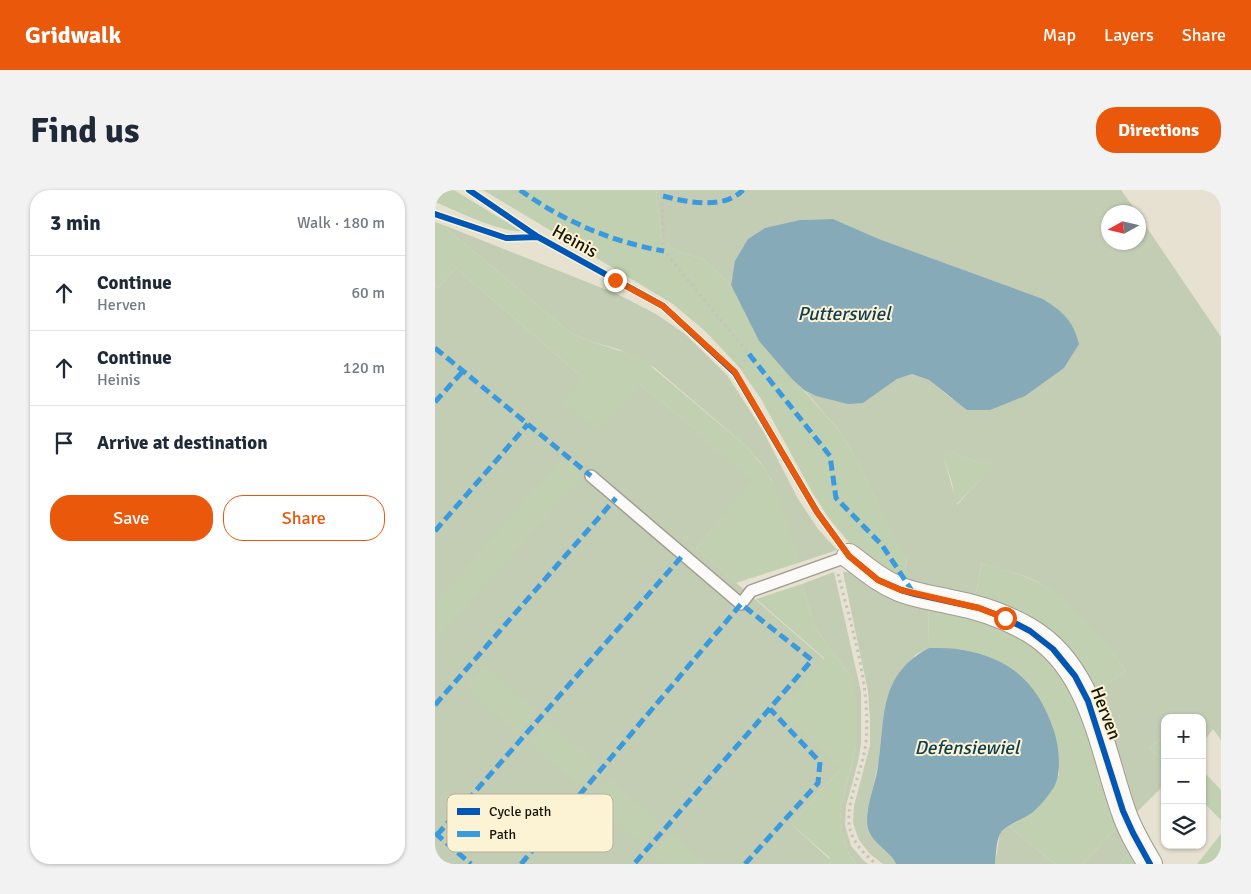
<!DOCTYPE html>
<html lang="en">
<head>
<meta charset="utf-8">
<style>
	:root { --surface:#fff; --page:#f2f2f3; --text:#1f2937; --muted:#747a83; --line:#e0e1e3; --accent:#ea580c }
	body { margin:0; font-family:Signika,sans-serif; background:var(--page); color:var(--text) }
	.controls { position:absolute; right:15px; bottom:15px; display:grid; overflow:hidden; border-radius:10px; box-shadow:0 1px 4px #0004 }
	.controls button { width:45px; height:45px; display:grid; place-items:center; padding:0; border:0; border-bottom:1px solid var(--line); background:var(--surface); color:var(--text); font:25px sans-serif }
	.compass { position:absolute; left:666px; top:15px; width:45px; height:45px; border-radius:50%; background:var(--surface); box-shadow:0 1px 4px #0004; rotate:262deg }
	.stop { position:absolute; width:15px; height:15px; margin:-11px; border:4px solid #ea580c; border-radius:50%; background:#fff }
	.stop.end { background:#ea580c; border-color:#fff; box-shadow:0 1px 5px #0008 }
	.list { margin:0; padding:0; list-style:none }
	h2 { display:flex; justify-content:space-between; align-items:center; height:65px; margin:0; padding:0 20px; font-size:21px }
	h2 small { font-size:16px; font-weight:400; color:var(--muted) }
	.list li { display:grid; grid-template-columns:32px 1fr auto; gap:15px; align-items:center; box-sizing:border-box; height:75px; padding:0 20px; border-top:1px solid var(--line) }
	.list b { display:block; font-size:19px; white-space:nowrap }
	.list p { margin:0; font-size:16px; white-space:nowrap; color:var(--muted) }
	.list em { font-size:16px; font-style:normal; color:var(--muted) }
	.actions { display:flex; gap:10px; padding:15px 20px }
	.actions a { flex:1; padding:11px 0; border:1px solid var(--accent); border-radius:20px; text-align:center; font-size:18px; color:var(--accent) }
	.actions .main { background:var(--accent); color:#fff }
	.icon { flex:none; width:28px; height:28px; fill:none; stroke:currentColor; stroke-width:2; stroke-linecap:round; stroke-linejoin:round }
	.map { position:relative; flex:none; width:786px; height:674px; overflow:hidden; border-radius:20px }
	header { display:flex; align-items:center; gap:30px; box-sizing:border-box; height:70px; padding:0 25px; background:var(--accent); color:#fff }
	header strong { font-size:24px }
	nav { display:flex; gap:28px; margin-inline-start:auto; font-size:18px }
	.intro { display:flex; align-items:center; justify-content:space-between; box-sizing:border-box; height:120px; padding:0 30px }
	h1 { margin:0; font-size:35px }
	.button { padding:12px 22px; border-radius:20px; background:var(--accent); color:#fff; font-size:18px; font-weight:700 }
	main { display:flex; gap:30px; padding:0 30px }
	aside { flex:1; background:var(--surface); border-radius:20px; box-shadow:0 1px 4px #0004 }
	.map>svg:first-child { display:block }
	.green { fill:#c3cdb3; fill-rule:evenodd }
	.forest { fill:#c1d0b0 }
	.water { fill:#86aab8 }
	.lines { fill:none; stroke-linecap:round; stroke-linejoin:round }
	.service-casing { stroke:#a19d90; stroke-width:14 }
	.minor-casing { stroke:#a19d90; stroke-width:26 }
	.path { stroke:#c5c3bc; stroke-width:3; stroke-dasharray:2.5 4; stroke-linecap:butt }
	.service { stroke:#fbfaf8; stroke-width:11 }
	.minor { stroke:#fbfaf8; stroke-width:24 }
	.quiet { stroke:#3b9add; stroke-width:5; stroke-dasharray:10 5; stroke-linecap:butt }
	.cycleway-casing { stroke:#fcf3d4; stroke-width:9 }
	.cycleway { stroke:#0057b8; stroke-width:6 }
	.route { stroke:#ea580c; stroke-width:6 }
	.labels { text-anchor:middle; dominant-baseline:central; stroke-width:4; stroke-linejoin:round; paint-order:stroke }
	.street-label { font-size:18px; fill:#181409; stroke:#fcf3d4 }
	.water-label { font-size:19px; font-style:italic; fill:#0f3d52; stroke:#fcf3d4 }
	.key { fill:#fcf3d4; stroke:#b8b097; stroke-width:1 }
	.key-label { font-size:14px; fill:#181409 }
</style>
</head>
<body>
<header>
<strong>Gridwalk</strong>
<nav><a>Map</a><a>Layers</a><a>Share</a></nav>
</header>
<div class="intro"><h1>Find us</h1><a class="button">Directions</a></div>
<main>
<aside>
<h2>3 min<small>Walk · 180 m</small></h2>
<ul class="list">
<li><svg class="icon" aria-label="ahead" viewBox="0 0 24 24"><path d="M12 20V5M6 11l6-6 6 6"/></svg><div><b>Continue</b><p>Herven</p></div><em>60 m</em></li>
<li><svg class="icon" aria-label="ahead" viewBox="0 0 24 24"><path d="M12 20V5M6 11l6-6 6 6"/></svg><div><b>Continue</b><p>Heinis</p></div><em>120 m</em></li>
<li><svg class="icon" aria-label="arrive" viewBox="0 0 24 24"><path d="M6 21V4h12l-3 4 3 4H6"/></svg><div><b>Arrive at destination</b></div></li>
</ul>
<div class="actions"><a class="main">Save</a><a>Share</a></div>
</aside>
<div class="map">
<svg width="786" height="674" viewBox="0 0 786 674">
	<rect width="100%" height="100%" fill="#e6e1d0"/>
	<path class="green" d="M221,0H686L702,22H674V52H704V26L786,147V550L778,539L767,554V528H730V545L714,558L730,573V594L699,625L657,507L691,480C664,447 637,410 599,390C583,383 564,379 547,373L540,407L468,391L472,368L467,367L423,271L404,240L369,200L381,206L428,213L462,189L477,184L494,190L517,209L608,109L444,49L398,29L365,30L297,86L296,95L268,69L242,61L227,50ZM518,263L543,272H561L522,315L509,268Z
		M6,34L182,104L221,124L250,144L292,185L328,241L363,309L383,339L402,360L363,373L336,289L325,272L311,256L220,178L183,159L157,152L136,143Z
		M21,78L148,188L205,195L231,215L318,291L261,358L389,469L406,578L356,634L400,674H0V95L3,98Z
		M420,381L493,414L494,458L480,465L442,579L432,624L461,674H448L435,664L424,650L418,633L419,616L435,555V529L433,501L408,382Z
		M399,382L426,502V554L423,572L411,616L410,635L416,656L428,670L433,674H421L412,659L407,642L405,621L421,558L416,486L395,459L380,437L367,394Z
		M686,633L698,657L685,674H648Z
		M573,636L620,674H560L565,643Z"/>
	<path class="forest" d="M0,0H19L86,41C64,42 22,21 0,12Z
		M48,0H221L227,50L242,61L268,69L296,95L324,151L404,240L423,271L467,366L472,368L468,391L416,355L393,327L377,302L326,209L304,177L270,141L238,114Z
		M0,32L6,34L136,143L157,152L205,167L311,256C320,267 330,277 336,290C349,316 355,345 363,373L301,393L261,358L317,291L231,215L205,195L164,241L128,212L148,188L21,78L3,98L0,95Z
		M513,263H518L543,272H562L521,315L517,293L509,268Z
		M128,267L148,285L0,451V413Z
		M547,373C563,378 582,383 598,390C636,407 665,448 691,480L657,507L540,407Z
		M367,394L380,437L395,459L416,486L421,517V558L405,621L407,642L412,659L421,674H391L395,668L356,634L406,578L344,521L389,468L321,409Z
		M493,414L591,444L635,490L686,633L648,674H620L573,636L582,632L624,585L623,574L528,460L494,458Z
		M50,476L101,523L83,544L31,497Z
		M113,531L164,577L146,598L94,552Z
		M730,545V573L714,558Z
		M767,580L786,600V630L767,611Z
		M174,588L226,634L207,654L156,609Z
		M236,643L271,674H230L218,663Z
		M786,644V667L780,674H762Z
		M698,657L708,674H685Z"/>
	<path class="water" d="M398,29L444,49L608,109C628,122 638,130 644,154L629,178L590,206L555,220H532L494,190L477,184L462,189L428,213L413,214L381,206L369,200L357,189L324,151L296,95L300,71L313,49L330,38L365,30Z
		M494,458C505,458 517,458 528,460C578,469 604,495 619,541C624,556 627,583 619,597C614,605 606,615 599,621C591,629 570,634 565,644C561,652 561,665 560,674H461C455,660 437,654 433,638C429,623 439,597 442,582C452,531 440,487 494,458Z"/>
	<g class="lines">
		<g class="service-casing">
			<path id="service" d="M156,286L306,414L316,401L414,366"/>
		</g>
		<g class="minor-casing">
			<path id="minor" d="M414,366C431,379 445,391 464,399C481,406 499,408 516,412C543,417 570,426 594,440C657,477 666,557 688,620C694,639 705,657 715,674"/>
		</g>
		<path class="path" d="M227,0L229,61L314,164L300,183
			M403,384C417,439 436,496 431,552C428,580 412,607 414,634C416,651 429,664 441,674"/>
		<use href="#service" class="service"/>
		<use href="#minor" class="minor"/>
		<path class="quiet" d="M85,0C128,31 177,52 229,61
			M228,6C251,12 289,20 308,0
			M0,158L156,286
			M314,164L395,266L401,308L447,355L479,404
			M0,212L28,181
			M0,341L93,234
			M0,515L181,308
			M0,643L36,674
			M2,645L248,365
			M86,674L306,414L377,470L199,674
			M310,674L383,593L385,572L335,519"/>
		<g class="cycleway-casing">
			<path id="cycleway" d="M34,0L103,47L228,116L300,183L382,322L414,366L443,390L466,400L480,404L544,418L570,428L595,441L618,459L640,486L653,511L688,621L698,643L715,674
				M0,24L71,48L103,47"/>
		</g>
		<use href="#cycleway" class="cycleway"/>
	</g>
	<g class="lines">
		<path class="route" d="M180,90L228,116L300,182L382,322L414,366L443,390L466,400L544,418L570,428"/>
	</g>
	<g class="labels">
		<g class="street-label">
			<text transform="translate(140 51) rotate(29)">Heinis</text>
			<text transform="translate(671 523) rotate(69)">Herven</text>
		</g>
		<g class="water-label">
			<text x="409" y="124">Putterswiel</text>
			<text x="532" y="558">Defensiewiel</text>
		</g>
	</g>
	<rect x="12" y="604" width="166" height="58" rx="8" class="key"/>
	<rect x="22" y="618" width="23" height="7" fill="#0057b8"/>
	<rect x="22" y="641" width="23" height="6" fill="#3b9add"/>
	<g class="key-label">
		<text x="54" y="626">Cycle path</text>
		<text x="54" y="649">Path</text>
	</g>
</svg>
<div class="controls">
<button>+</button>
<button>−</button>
<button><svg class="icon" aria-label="layers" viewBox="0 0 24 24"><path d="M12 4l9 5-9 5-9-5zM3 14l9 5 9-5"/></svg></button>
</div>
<svg class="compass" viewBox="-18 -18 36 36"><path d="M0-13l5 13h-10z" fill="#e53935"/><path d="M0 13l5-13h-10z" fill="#747a83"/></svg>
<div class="stop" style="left:570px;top:428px"></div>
<div class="stop end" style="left:180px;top:90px"></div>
</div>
</main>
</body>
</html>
